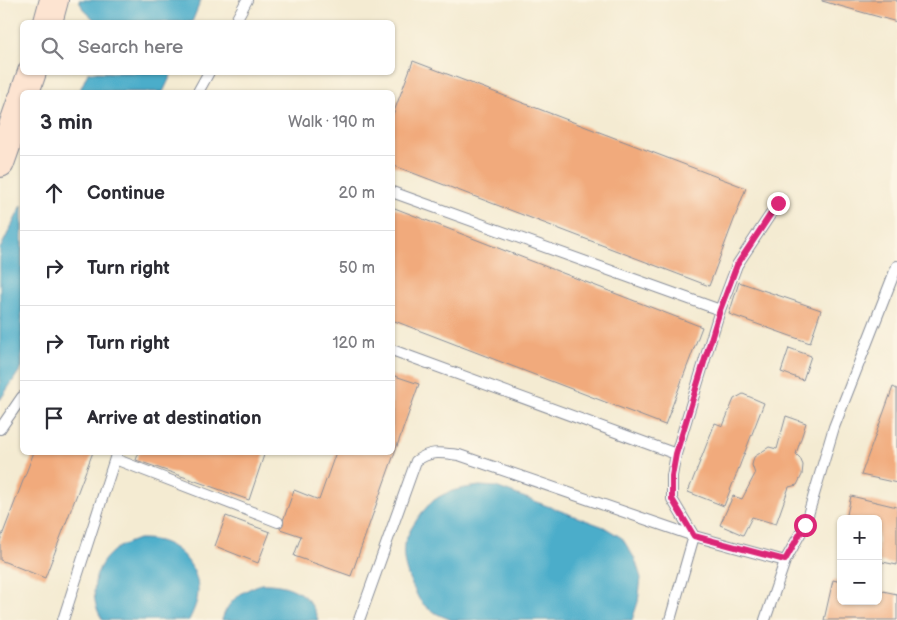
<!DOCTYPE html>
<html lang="en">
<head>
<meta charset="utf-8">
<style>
	:root { --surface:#fff; --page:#f7f7f7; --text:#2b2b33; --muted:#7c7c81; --line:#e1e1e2 }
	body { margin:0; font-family:"Balsamiq Sans",sans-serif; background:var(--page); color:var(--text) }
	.controls { position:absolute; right:15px; bottom:15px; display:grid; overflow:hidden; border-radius:8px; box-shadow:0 1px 4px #0004 }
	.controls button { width:45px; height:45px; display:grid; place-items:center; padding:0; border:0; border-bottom:1px solid var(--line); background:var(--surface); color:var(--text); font:25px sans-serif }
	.stop { position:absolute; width:15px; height:15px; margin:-11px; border:4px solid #db2777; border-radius:50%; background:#fff }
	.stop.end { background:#db2777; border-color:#fff; box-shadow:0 1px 5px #0008 }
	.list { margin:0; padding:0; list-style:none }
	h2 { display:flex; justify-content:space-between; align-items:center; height:65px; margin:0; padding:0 20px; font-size:21px }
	h2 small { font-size:16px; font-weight:400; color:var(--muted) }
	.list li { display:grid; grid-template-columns:32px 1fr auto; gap:15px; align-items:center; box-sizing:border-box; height:75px; padding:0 20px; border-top:1px solid var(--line) }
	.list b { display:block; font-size:19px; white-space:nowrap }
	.list em { font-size:16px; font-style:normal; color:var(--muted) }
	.icon { flex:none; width:28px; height:28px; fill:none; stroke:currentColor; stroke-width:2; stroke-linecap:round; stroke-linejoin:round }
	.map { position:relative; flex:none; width:897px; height:620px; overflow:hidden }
	.search { position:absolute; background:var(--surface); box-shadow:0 1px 4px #0004; left:20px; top:20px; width:375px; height:55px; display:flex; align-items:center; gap:12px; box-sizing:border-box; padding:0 18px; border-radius:8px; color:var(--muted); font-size:19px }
	.panel { position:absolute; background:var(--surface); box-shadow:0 1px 4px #0004; left:20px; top:90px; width:375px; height:365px; border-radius:8px }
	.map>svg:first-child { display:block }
	.water { fill:#4badca; stroke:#336e94 }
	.building { fill:#f1aa7b }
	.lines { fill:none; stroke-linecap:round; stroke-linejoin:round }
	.lane-casing { stroke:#888d98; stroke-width:12 }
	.secondary-casing { stroke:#888d98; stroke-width:30 }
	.lane { stroke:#fff; stroke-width:10 }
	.secondary { stroke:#fde4d1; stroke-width:28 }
	.route { stroke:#db2777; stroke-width:6 }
</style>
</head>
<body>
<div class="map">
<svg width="897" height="620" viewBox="0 0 897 620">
	<rect width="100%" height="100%" fill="#fcf5e5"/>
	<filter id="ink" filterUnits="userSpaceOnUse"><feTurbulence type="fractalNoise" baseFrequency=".02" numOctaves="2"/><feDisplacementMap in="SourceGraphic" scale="10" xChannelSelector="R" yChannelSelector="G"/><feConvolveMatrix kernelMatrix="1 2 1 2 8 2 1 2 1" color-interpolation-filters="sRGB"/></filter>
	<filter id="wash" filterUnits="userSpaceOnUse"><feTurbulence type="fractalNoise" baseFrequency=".0096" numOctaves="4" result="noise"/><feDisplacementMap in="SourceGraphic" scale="20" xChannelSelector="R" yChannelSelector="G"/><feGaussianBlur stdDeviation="1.12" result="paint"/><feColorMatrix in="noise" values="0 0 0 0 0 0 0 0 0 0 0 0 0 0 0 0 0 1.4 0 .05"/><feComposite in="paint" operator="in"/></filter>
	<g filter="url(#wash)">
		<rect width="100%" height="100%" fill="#f4ebd2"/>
		<path class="water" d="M79,0H201L192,22H97L83,9Z
			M88,73V72L172,73L163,92H79Z
			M22,205V367L0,400V249Z
			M480,486L496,487L604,527L622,538L635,559L641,578L638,602L632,620H452C442,616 430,612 422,603C418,599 416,592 413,587C407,575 402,559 404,546C407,532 422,510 433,501C447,490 463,488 480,486Z
			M138,539C143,539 149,539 154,540C177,543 198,566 198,590C198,601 194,610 189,620H103C89,601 92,570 110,554C118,546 128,543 138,539Z
			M261,584C288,583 310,592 318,620H222C228,600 242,591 261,584Z"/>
		<g id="blocks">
			<path class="building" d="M897,0V22L822,1V0Z
				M413,61L746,188L709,286L392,165V117Z
				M392,207L702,327L665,425L392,320Z
				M739,282L821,310L810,343L729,314Z
				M789,348L811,356L803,380L781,372Z
				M392,375L419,384L351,576L294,556L301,536L280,529L294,490L319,500L336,452H392Z
				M893,387L897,389V483L861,475Z
				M743,394L764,403L724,506L688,492L715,423L723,426L734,399Z
				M786,416L806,423L796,454L800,458L803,465L802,475L797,485L789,487L776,524L752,517L743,535L720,525L733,496L742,499L755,474L752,465L754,457L769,447L777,449Z
				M34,452H93L45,578L0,560V541Z
				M139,452H265L249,500L136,460Z
				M851,496L897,507V565L878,561V519H846Z
				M226,516L270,532L258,563L215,546Z
				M833,580L841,582V601H878V590L897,594V620H824Z"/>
		</g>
	</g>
	<g filter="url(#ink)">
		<use href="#blocks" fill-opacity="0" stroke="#888d98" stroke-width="1"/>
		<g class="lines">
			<g class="lane-casing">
				<path id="lane" d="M235,22L247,0
					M198,92L209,72
					M392,192L720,310
					M392,350L676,454
					M0,429L22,397
					M115,459L278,522
					M63,620L117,452
					M359,620L416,461C431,450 441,453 459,455L694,536L785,561
					M670,620L694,536L672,499V476L676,454L720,310L737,265L778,203
					M765,620L785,561L805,525L834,427L897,266"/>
			</g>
			<g class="secondary-casing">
				<path id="secondary" d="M48,22L54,0
					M25,92L32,72
					M0,163L22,100"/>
			</g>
			<use href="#lane" class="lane"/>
			<use href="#secondary" class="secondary"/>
		</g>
	</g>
	<g class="lines" filter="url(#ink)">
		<path class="route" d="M778,203L737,265L720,310L676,454L672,476V499L694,536L785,560L805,525"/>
	</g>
</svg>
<div class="controls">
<button>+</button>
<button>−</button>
</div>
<div class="stop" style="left:805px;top:525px"></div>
<div class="stop end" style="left:778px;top:203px"></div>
<div class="search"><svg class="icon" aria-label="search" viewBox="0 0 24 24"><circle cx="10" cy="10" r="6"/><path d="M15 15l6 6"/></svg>Search here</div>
<section class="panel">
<h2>3 min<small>Walk · 190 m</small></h2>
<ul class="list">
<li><svg class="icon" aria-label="ahead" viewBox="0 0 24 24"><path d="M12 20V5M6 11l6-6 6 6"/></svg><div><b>Continue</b></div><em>20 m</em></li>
<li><svg class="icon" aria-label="right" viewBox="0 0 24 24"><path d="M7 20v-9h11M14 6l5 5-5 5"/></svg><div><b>Turn right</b></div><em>50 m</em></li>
<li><svg class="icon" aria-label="right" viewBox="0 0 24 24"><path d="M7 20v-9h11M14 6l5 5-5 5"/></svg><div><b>Turn right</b></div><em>120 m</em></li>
<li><svg class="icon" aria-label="arrive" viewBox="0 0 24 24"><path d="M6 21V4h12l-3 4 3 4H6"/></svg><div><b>Arrive at destination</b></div></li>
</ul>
</section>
</div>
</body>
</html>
